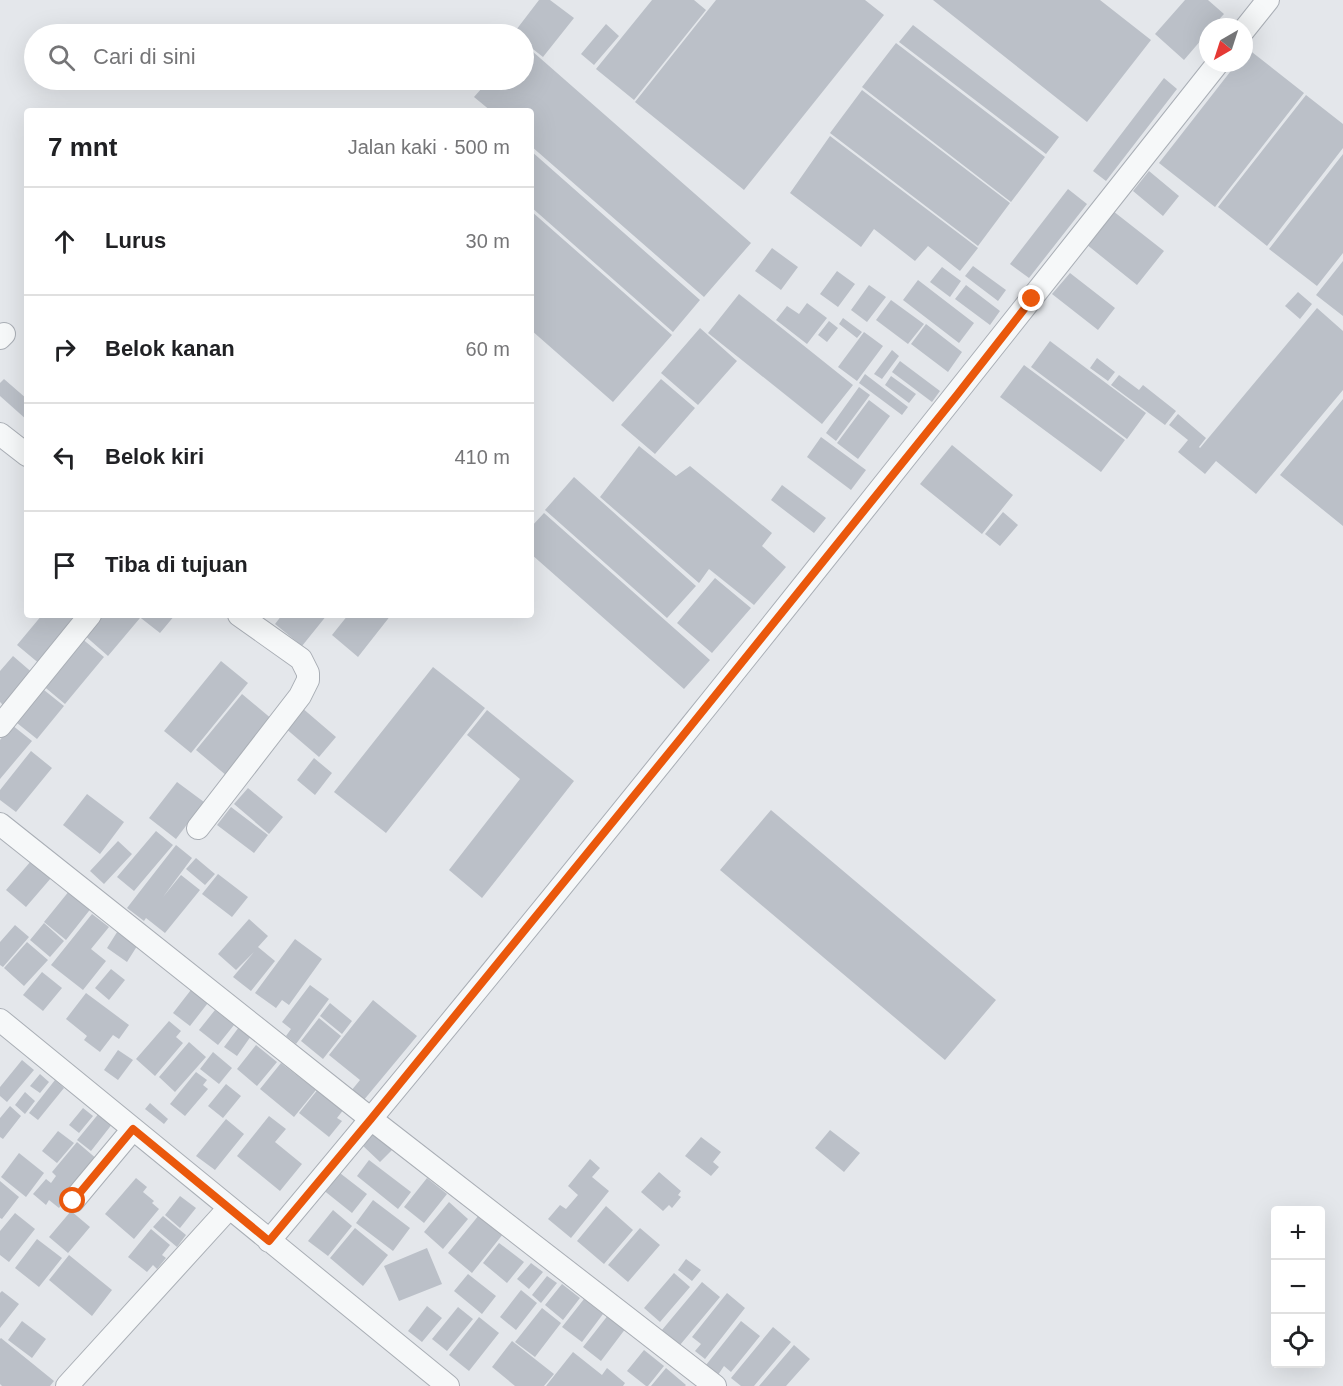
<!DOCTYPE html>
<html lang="id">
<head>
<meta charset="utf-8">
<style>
	:root { --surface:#fff; --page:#f2f2f2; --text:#202124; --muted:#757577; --line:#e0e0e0 }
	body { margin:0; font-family:Helvetica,sans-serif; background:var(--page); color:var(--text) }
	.controls { position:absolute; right:18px; bottom:18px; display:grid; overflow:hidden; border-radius:6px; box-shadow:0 6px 24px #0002 }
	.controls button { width:54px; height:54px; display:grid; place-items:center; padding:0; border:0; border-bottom:2px solid var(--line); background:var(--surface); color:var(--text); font:30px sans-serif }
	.compass { position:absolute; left:1199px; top:18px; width:54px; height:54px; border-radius:50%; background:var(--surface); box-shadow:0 6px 24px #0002; rotate:219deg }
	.stop { position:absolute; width:18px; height:18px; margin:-14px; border:4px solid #ea580c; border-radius:50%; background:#fff }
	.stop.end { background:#ea580c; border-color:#fff; box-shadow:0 2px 6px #0008 }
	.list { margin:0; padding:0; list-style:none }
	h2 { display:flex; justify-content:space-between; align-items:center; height:78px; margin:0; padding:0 24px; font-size:26px }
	h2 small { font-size:20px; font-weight:400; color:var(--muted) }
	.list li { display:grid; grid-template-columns:39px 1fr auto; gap:18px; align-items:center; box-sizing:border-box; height:108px; padding:0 24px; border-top:2px solid var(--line) }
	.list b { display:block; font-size:22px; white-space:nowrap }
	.list em { font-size:20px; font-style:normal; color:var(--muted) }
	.icon { flex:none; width:33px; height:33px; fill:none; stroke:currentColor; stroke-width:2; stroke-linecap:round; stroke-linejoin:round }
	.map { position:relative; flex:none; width:1343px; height:1386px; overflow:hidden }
	.search { position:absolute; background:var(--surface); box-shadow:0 6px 24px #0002; left:24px; top:24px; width:510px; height:66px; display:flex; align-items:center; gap:15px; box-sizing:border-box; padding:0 21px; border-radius:33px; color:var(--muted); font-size:22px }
	.panel { position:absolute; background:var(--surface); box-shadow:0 6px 24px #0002; left:24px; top:108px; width:510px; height:510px; border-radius:6px }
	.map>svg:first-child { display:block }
	.building { fill:#bbc0c8 }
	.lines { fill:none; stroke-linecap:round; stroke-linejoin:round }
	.minor-casing { stroke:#a9aeb5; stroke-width:24 }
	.minor { stroke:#f6f8f9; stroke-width:22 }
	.route { stroke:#ea580c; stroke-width:8 }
</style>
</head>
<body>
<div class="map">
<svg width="1343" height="1386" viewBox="0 0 1343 1386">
	<rect width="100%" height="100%" fill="#e4e7eb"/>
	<path class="building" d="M539,0H550L574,18L543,57L524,42V34H513Z
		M652,0H694L706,10L634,100L596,69Z
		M716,0H865L884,15L744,190L635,102Z
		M933,0H1100L1151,40L1087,122Z
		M1185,0H1208L1224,14L1212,27H1208V32L1184,60L1155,34Z
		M606,24L619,36L594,65L581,54Z
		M913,25L1059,137L1046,154L899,42Z
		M896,43L1045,157L1011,202L862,87Z
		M524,44L751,243L704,297L531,146V111H491L474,97L489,80H524Z
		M1248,49L1304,93L1215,207L1159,163L1237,63H1244V54Z
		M1164,78L1177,89L1106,181L1093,171Z
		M862,90L1010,203L978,246L830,133Z
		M1306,95L1343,124V148L1267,246L1218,207Z
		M830,136L978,248L960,271L928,246L915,261L874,229L861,247L790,193Z
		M531,151L700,300L673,332L531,207Z
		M1343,154V253L1317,286L1269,249Z
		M1149,171L1179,196L1163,216L1133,191Z
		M1068,189L1087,204L1029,278L1010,264Z
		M531,211L672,335L613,402L531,330Z
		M1113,211L1164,251L1137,285L1086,244Z
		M772,248L798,267L781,290L755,271Z
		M1343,261V316L1316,295Z
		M973,266L1006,290L998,301L965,276Z
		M942,267L961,281L950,297L930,282Z
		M837,271L855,284L838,307L820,294Z
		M1070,273L1115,308L1098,330L1052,294Z
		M918,280L974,323L959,343L903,300Z
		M869,285L886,297L867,322L851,310Z
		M966,285L1000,311L990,325L955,299Z
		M1298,292L1312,304L1300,319L1285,306Z
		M739,294L853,385L822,424L708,333Z
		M891,300L924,324L908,344L876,320Z
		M807,303L827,318L807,344L776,320L787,306L799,314Z
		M1317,308L1343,331V390L1256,494L1216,461L1205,474L1178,452L1188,440L1169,425L1178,414L1206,438L1199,447L1200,448Z
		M843,318L862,332L857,338L839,324Z
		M829,321L838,328L827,342L818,335Z
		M926,324L962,352L948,372L911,344Z
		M700,328L737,361L698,405L661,373Z
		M864,332L883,346L857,381L838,367Z
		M1050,341L1146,413L1127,439L1031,367Z
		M892,350L899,356L882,379L874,374Z
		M1097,358L1115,372L1108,381L1090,368Z
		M900,361L940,391L932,402L892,372Z
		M1024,365L1125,440L1101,472L1000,397Z
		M865,374L908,407L902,415L859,383Z
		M1119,375L1139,390L1143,385L1176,411L1165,425L1111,385Z
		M891,376L916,394L909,403L885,385Z
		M4,379L27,399V420L0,396V383Z
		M661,379L695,408L655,454L621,425Z
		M859,387L870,395L836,441L826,433Z
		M1343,399V526L1280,475Z
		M869,400L890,416L858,459L837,443Z
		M821,437L866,470L851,490L807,457Z
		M952,445L1013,495L982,534L920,484Z
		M639,446L676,476L690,466L772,533L762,546L786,567L754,605L709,569L699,583L600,497Z
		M574,477L696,586L667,618L545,510Z
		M782,485L826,518L814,533L771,500Z
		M1003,512L1018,525L1000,546L985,534Z
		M544,513L710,660L684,689L531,554V527Z
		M715,578L751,608L712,653L677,623Z
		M42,615H80L41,665L17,645Z
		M99,615H136L140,618L108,656L83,634Z
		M137,615H175L160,633Z
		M282,615H327L302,646L275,624Z
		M348,615H391L358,657L332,635Z
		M80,637L104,657L65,704L41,684Z
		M13,656L35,675L6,708L0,702V671Z
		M221,661L248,683L191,753L164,731Z
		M433,667L485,708L386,833L334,792Z
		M39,686L64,706L37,739L12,719Z
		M242,694L273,720L227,776L196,750Z
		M301,707L336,737L319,757L284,727Z
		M487,710L574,781L482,898L449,870L520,779L467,735Z
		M12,725L32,741L0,779V740Z
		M31,751L52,768L16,812L0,800V790Z
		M314,758L332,773L315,795L297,780Z
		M177,782L204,802L176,839L149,818Z
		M248,788L283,817L269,834L234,804Z
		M87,794L124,822L100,854L63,825Z
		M231,807L268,835L254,853L217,825Z
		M771,810L996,1000L945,1060L720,870Z
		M156,831L173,845L134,891L117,877Z
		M118,841L132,854L104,884L90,871Z
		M176,845L192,858L163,897L181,875L200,890L165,933L146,918L144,921L127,908Z
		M196,858L215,874L205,885L186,869Z
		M31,861L51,878L26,907L6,890Z
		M218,874L248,897L232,917L202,894Z
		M74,885L96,902L66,940L44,922Z
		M92,914L109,927L91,949L106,961L83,990L51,965Z
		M249,919L268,936L258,947L275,961L251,991L233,977L254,952L236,970L218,954Z
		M44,923L64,941L50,957L30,940Z
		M15,925L29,937L3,967L0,965V942Z
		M119,929L139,943L127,962L107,948Z
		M295,939L322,959L289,1005L282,1000L276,1008L255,993Z
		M27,942L48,960L24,986L4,968Z
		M111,969L125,980L109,1000L95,988Z
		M42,972L62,988L43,1011L23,995Z
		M310,985L329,999L296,1044L286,1036L291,1029L282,1022Z
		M194,986L211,999L190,1026L173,1013Z
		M86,993L129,1025L119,1039L113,1035L100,1052L84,1040L87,1036L66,1019Z
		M373,1000L417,1036L363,1101L351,1091L360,1080L329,1055Z
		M330,1003L352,1021L342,1034L320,1016Z
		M215,1010L234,1025L218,1045L199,1030Z
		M319,1018L341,1036L323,1059L301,1041Z
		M169,1021L181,1031L176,1037L183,1043L155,1076L136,1059Z
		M239,1027L251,1036L237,1056L224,1047Z
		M189,1042L206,1057L175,1092L159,1077Z
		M256,1045L277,1062L257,1086L237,1069Z
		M118,1050L133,1060L118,1080L104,1070Z
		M213,1052L232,1068L219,1084L200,1069Z
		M22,1060L34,1070L7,1102L0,1096V1087Z
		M281,1063L316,1090L294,1117L260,1089Z
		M196,1072L207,1080L203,1085L208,1089L185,1116L170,1104Z
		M40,1074L49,1082L40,1093L30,1086Z
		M55,1080L64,1088L38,1120L29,1113Z
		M226,1084L241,1096L223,1118L208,1106Z
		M319,1088L344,1109L337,1118L342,1121L329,1137L299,1113Z
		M25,1092L35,1101L25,1114L15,1105Z
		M150,1103L168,1119L164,1124L145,1109Z
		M10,1106L21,1116L3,1139L0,1137V1118Z
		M83,1108L93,1116L79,1133L69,1125Z
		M100,1112L113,1123L91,1151L77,1140Z
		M269,1116L286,1129L275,1142L302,1164L280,1191L237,1156Z
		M226,1119L244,1134L215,1170L196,1156Z
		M830,1130L860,1153L844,1172L815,1148Z
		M58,1131L74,1143L57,1163L42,1151Z
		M373,1132L392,1150L380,1162L361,1144Z
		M701,1137L721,1152L713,1162L719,1167L711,1176L685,1156Z
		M77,1142L98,1160L59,1208L49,1200L46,1205L33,1194L46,1179L51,1183L56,1176L52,1172Z
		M19,1153L44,1173L26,1197L1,1177Z
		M590,1159L600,1168L592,1177L609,1191L571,1238L548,1219L560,1205L566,1209L578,1195L568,1186Z
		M369,1160L411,1192L398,1209L357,1176Z
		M336,1170L367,1194L352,1213L322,1189Z
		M659,1172L681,1191L678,1195L681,1197L672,1208L669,1205L663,1211L641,1192Z
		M136,1178L147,1187L143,1192L154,1201L152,1203L159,1209L134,1239L105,1214Z
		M427,1178L447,1194L424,1223L404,1207Z
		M0,1181L19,1197L2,1219L0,1218Z
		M180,1196L196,1208L180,1228L165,1215Z
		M373,1200L410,1228L393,1251L356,1223Z
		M449,1202L468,1219L443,1249L424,1232Z
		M606,1206L633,1230L604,1264L577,1241Z
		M333,1210L352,1226L328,1256L308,1241Z
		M71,1211L90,1227L68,1253L49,1237Z
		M15,1213L35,1229L9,1262L0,1255V1231Z
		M479,1215L503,1234L472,1273L448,1253Z
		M163,1216L186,1235L177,1247L153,1227Z
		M355,1228L388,1255L363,1286L330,1258Z
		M640,1228L660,1245L628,1282L608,1265Z
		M151,1229L170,1245L162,1255L166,1258L157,1269L153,1265L147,1272L128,1257Z
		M37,1239L62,1258L39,1287L15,1268Z
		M499,1243L524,1262L507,1283L483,1263Z
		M427,1248L442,1284L399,1301L384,1266Z
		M69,1255L112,1290L92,1316L49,1280Z
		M686,1259L701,1270L692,1281L678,1270Z
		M531,1263L543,1272L529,1289L517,1279Z
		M674,1273L690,1287L660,1322L644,1308Z
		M468,1274L496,1296L482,1314L454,1291Z
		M547,1276L557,1283L541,1303L532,1295Z
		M702,1282L720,1297L675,1351L657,1336Z
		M562,1284L580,1298L563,1320L545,1305Z
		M521,1290L537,1303L516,1330L500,1317Z
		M2,1291L19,1304L0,1328V1293Z
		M727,1293L745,1308L705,1359L695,1351L701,1344L692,1337Z
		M584,1299L603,1314L582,1342L562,1327Z
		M427,1306L442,1318L422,1342L408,1331Z
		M458,1307L473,1319L447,1351L432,1339Z
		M542,1308L561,1323L535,1357L515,1342Z
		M609,1314L626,1328L601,1361L583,1347Z
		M479,1317L499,1333L469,1371L449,1355Z
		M22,1321L46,1339L32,1358L8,1340Z
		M741,1321L760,1336L731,1372L724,1366L718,1375L706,1365Z
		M773,1327L791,1342L754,1386H741L731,1378Z
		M1,1338L54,1381L50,1386H2L0,1384V1339Z
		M512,1341L554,1374L544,1386H515L492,1367Z
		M794,1345L810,1359L786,1386H759Z
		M644,1350L664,1366L648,1386H646L627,1371Z
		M573,1352L602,1375L607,1368L625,1383L623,1386H546Z
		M666,1368L686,1385L685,1386H651Z"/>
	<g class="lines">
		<g class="minor-casing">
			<path id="minor" d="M1244,30L1268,0
				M0,338L4,334
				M0,434L27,455
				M0,726L90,615
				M0,824L371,1119L715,1386
				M198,828L300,696L308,680V673L301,659L239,615
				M0,1020L448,1386
				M73,1201L133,1129
				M269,1241C593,855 905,458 1218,63
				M67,1386L229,1208"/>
		</g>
		<use href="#minor" class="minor"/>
	</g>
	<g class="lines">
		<path class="route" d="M73,1201L133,1129L269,1241L371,1119L681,738L957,395L1032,299"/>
	</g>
</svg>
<div class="controls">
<button>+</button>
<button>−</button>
<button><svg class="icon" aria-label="locate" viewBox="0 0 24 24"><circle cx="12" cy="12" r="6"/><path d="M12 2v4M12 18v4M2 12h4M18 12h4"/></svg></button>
</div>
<svg class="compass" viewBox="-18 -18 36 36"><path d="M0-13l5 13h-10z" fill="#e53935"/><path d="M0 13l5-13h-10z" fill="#757577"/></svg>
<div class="stop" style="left:73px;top:1201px"></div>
<div class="stop end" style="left:1032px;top:299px"></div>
<div class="search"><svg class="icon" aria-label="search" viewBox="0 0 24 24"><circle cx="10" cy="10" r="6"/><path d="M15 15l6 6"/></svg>Cari di sini</div>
<section class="panel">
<h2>7 mnt<small>Jalan kaki · 500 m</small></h2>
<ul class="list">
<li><svg class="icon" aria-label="ahead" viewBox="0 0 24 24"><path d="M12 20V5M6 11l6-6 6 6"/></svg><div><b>Lurus</b></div><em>30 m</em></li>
<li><svg class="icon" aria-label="right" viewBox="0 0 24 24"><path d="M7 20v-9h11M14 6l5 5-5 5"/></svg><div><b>Belok kanan</b></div><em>60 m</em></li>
<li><svg class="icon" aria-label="left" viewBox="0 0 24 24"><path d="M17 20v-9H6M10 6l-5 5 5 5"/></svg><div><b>Belok kiri</b></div><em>410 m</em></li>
<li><svg class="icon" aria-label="arrive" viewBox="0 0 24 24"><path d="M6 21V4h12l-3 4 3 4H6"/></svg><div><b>Tiba di tujuan</b></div></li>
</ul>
</section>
</div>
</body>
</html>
